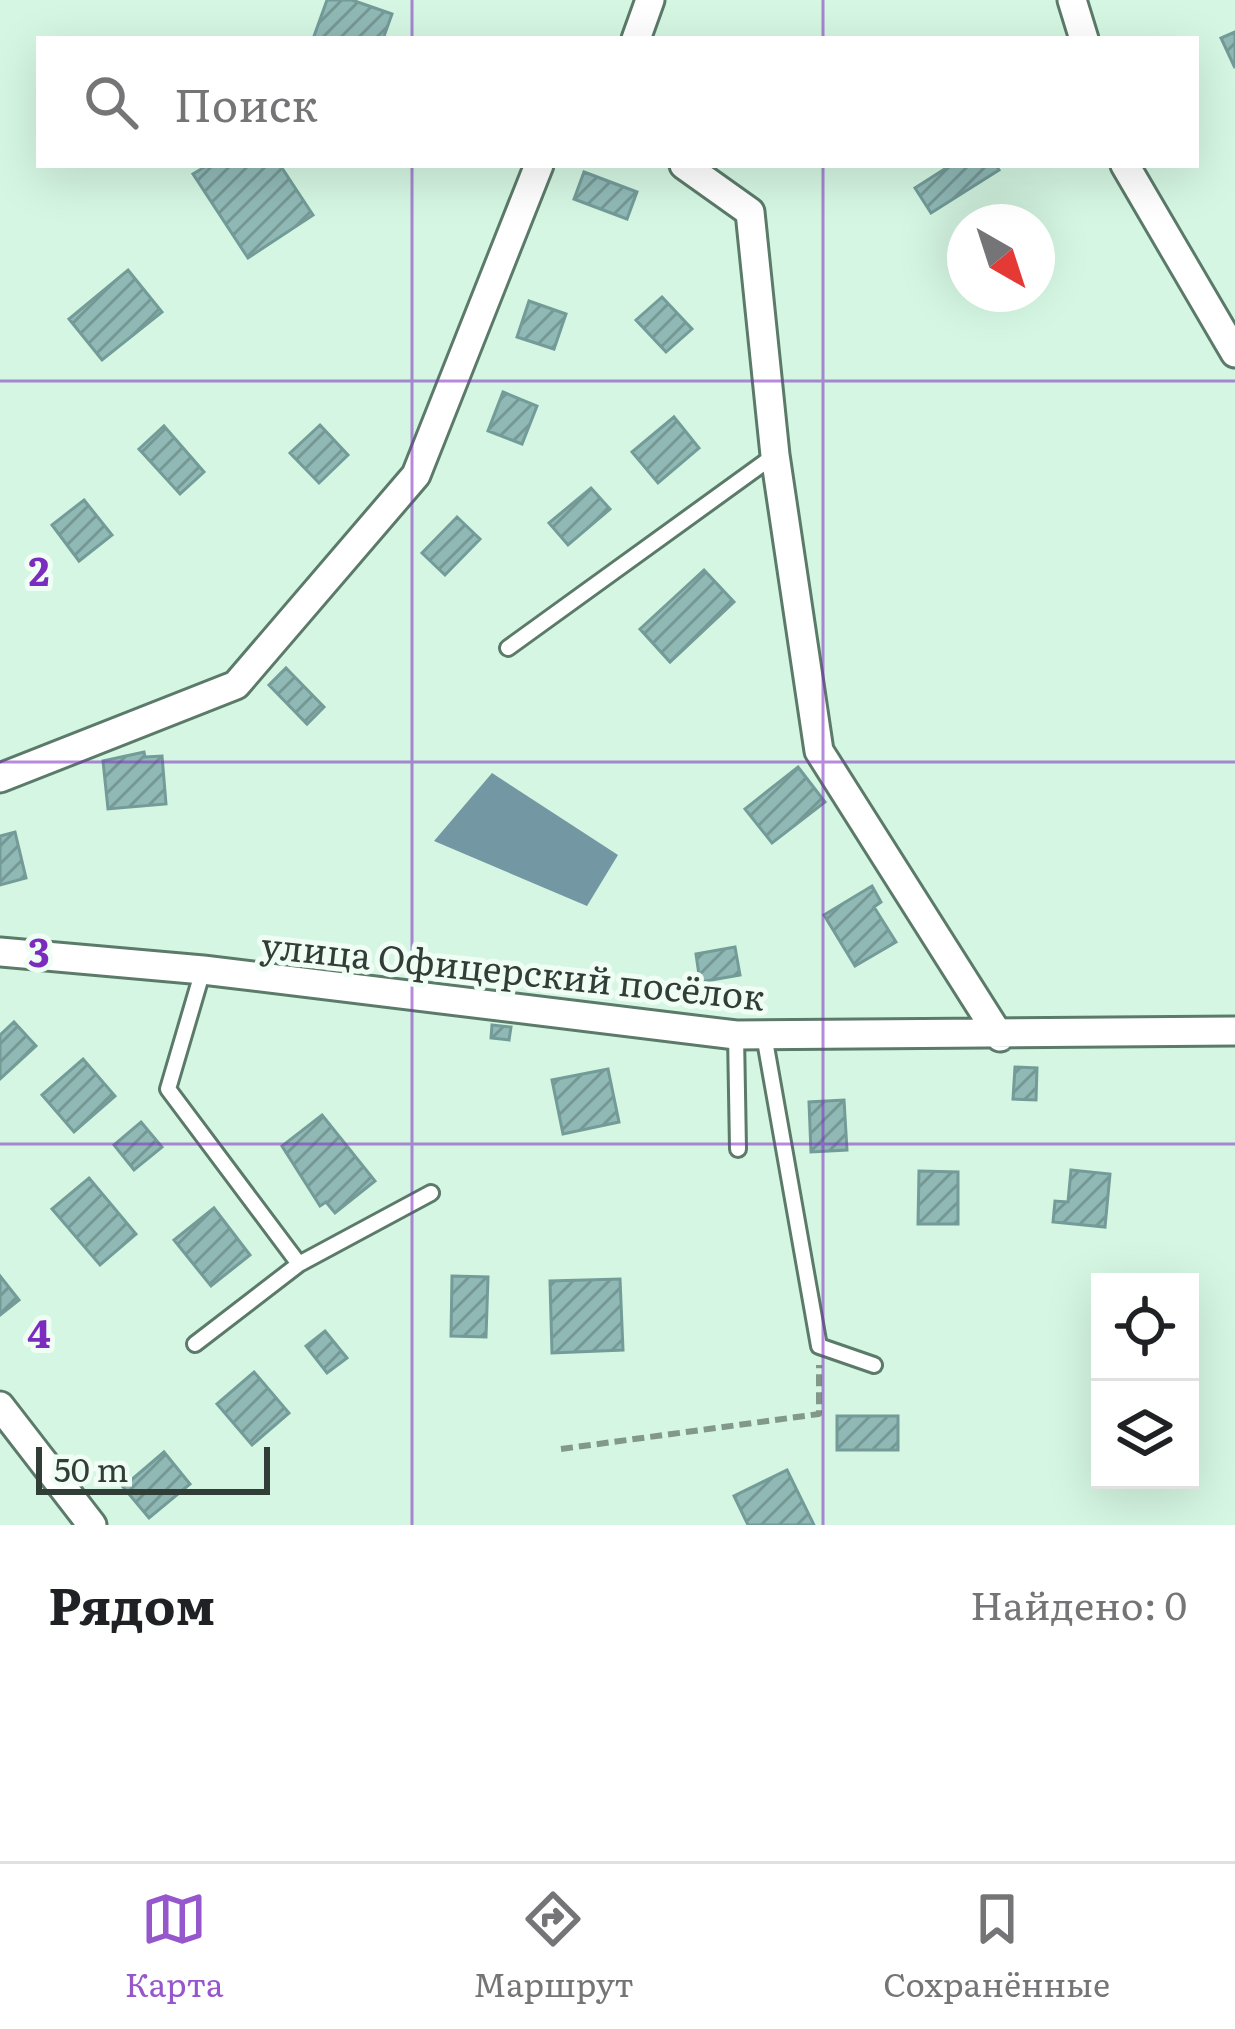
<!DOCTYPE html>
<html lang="ru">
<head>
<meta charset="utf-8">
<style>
	:root { --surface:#fff; --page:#f2f2f2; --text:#202124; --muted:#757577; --line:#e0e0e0; --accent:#9657cd }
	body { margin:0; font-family:Literata,serif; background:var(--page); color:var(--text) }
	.controls { position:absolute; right:36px; bottom:36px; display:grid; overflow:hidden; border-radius:0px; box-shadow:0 12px 48px #0002 }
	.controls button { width:108px; height:108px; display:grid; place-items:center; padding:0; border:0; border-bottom:3px solid var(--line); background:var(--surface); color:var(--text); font:60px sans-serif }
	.compass { position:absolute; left:947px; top:204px; width:108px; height:108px; border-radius:50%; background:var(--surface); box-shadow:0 12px 48px #0002; rotate:141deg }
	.scale { position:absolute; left:36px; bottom:30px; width:234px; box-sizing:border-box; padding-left:12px; border:6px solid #313e37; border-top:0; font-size:33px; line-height:42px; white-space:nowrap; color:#313e37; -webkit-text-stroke:9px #f0fdf5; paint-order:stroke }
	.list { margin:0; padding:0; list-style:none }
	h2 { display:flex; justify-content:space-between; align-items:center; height:156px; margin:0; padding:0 48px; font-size:51px }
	h2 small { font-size:39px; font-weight:400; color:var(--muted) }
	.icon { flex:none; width:66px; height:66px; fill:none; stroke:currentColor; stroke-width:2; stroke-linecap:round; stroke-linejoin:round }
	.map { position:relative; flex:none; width:1235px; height:1525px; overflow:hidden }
	.search { position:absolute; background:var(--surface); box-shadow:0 12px 48px #0002; left:36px; right:36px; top:36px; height:132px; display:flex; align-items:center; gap:30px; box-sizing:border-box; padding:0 42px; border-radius:0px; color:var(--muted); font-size:45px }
	.sheet { height:336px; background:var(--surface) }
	nav { display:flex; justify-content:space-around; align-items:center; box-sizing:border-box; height:168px; border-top:3px solid var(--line); background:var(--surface); font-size:33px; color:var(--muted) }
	nav a { display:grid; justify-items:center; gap:6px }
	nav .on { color:var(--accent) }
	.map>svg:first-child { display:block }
	.water { fill:#7398a4 }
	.building { fill:url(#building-hatch); stroke:#739b98; stroke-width:3 }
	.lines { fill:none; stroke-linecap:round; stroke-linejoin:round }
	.service-casing { stroke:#5b7a69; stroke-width:20 }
	.minor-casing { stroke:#5b7a69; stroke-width:33 }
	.path { stroke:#81988b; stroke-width:6; stroke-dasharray:12 6; stroke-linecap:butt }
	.service { stroke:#fff; stroke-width:14 }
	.minor { stroke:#fff; stroke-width:27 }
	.grid { fill:none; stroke:#7b2cbf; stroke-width:3; stroke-opacity:0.55 }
	.labels { text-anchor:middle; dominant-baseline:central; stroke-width:10; stroke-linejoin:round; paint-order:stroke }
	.street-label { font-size:36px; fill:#313e37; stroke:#f0fdf5 }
	.grid-label { font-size:39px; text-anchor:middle; font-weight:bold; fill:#7b2cbf; stroke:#f0fdf5; stroke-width:10; stroke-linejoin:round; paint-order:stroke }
</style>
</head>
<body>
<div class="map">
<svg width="1235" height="1525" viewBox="0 0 1235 1525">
	<defs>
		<pattern id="building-hatch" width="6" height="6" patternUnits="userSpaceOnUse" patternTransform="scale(3)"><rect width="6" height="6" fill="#90b9b6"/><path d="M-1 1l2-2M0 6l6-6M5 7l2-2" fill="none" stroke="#769895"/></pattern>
	</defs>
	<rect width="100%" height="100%" fill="#d4f6e2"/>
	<path class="water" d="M492,773L618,855L587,906L434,841Z"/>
	<path class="building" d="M327,0H352L392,14L383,39H313Z
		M1235,32V68L1221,38Z
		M208,165H280L313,215L248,258L193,174Z
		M951,165H996L999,170L931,213L915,188Z
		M584,172L637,192L627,219L574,199Z
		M128,270L162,312L102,360L69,319Z
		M662,297L692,329L666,352L636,320Z
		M529,301L566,314L554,349L517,337Z
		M503,392L537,406L522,444L488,431Z
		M674,417L699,448L658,483L632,452Z
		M320,425L348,455L319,483L290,453Z
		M164,426L204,472L180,494L139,449Z
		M591,488L610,509L568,545L549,523Z
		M84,500L112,535L79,561L52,525Z
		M457,517L480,539L445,575L422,553Z
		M704,570L734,602L670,662L640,629Z
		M286,668L324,707L307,724L269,685Z
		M144,752L145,757L162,756L166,804L108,809L103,761Z
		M798,767L825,802L772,843L745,809Z
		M15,832L26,878L0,885V836Z
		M872,886L881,902L874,907L896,942L855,966L824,915Z
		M735,947L740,975L700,982L696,954Z
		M14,1022L36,1046L0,1079V1035Z
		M492,1025L511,1027L509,1040L491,1038Z
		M83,1059L115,1096L74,1132L42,1095Z
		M1015,1067L1037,1068L1036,1100L1013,1099Z
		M608,1069L619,1122L563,1134L552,1080Z
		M844,1100L847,1150L811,1152L809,1102Z
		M322,1115L375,1181L335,1213L326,1202L320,1206L282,1146Z
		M141,1122L162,1147L134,1170L114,1145Z
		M1071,1170L1110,1174L1105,1227L1053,1222L1055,1201L1068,1202Z
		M919,1171L958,1172V1224H918Z
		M89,1178L136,1234L100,1265L52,1209Z
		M214,1208L250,1255L211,1286L174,1240Z
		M0,1276L19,1300L0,1315Z
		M452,1276L488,1277L486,1337L451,1336Z
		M620,1279L623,1350L552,1353L550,1281Z
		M325,1331L347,1358L327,1373L306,1346Z
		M254,1372L289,1413L252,1445L217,1404Z
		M837,1416H898V1450H837Z
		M164,1452L190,1484L149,1518L123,1487Z
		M787,1470L814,1525H748L734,1496Z"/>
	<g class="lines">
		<g class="service-casing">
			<path id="service" d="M508,648L775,455
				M203,970L168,1089L299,1264L431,1193
				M736,1035L738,1149
				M764,1035L819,1346L874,1365
				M195,1344L299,1264"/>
		</g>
		<g class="minor-casing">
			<path id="minor" d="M1072,0L1084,39
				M636,39L650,0
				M684,165L750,212L775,455L819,751L1000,1037
				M1125,165L1235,353
				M0,778L236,685L416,475L539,165
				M0,952L203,970L736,1035L1235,1031
				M0,1406L92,1525"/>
		</g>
		<path class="path" d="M561,1449L819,1414V1365"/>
		<use href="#service" class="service"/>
		<use href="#minor" class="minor"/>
	</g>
	<path class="grid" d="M412,0V39M823,0V39M412,165V1525M823,165V1525M0,381H1235M0,762H1235M0,1144H1235"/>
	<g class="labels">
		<g class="street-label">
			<text transform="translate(513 969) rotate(6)">улица Офицерский посёлок</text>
		</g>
	</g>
	<g class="grid-label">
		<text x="39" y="586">2</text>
		<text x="39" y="967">3</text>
		<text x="39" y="1348">4</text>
	</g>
</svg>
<div class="controls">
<button><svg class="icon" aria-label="locate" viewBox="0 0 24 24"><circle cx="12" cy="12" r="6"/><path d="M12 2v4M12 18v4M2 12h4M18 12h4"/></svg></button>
<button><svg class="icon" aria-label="layers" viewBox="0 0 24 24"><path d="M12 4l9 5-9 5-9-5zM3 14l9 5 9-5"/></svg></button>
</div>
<svg class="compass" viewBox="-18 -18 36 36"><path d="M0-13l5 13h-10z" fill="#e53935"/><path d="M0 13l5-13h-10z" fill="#757577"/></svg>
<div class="scale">50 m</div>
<div class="search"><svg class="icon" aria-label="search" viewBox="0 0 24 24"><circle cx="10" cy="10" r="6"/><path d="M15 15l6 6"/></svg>Поиск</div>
</div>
<section class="sheet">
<h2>Рядом<small>Найдено: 0</small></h2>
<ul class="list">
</ul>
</section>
<nav>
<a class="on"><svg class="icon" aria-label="map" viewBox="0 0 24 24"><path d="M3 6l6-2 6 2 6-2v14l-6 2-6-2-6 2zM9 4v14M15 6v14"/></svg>Карта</a>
<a><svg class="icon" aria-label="directions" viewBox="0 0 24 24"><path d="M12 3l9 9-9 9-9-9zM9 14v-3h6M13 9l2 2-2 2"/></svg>Маршрут</a>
<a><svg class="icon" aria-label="saved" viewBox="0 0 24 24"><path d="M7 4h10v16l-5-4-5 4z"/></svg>Сохранённые</a>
</nav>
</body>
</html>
